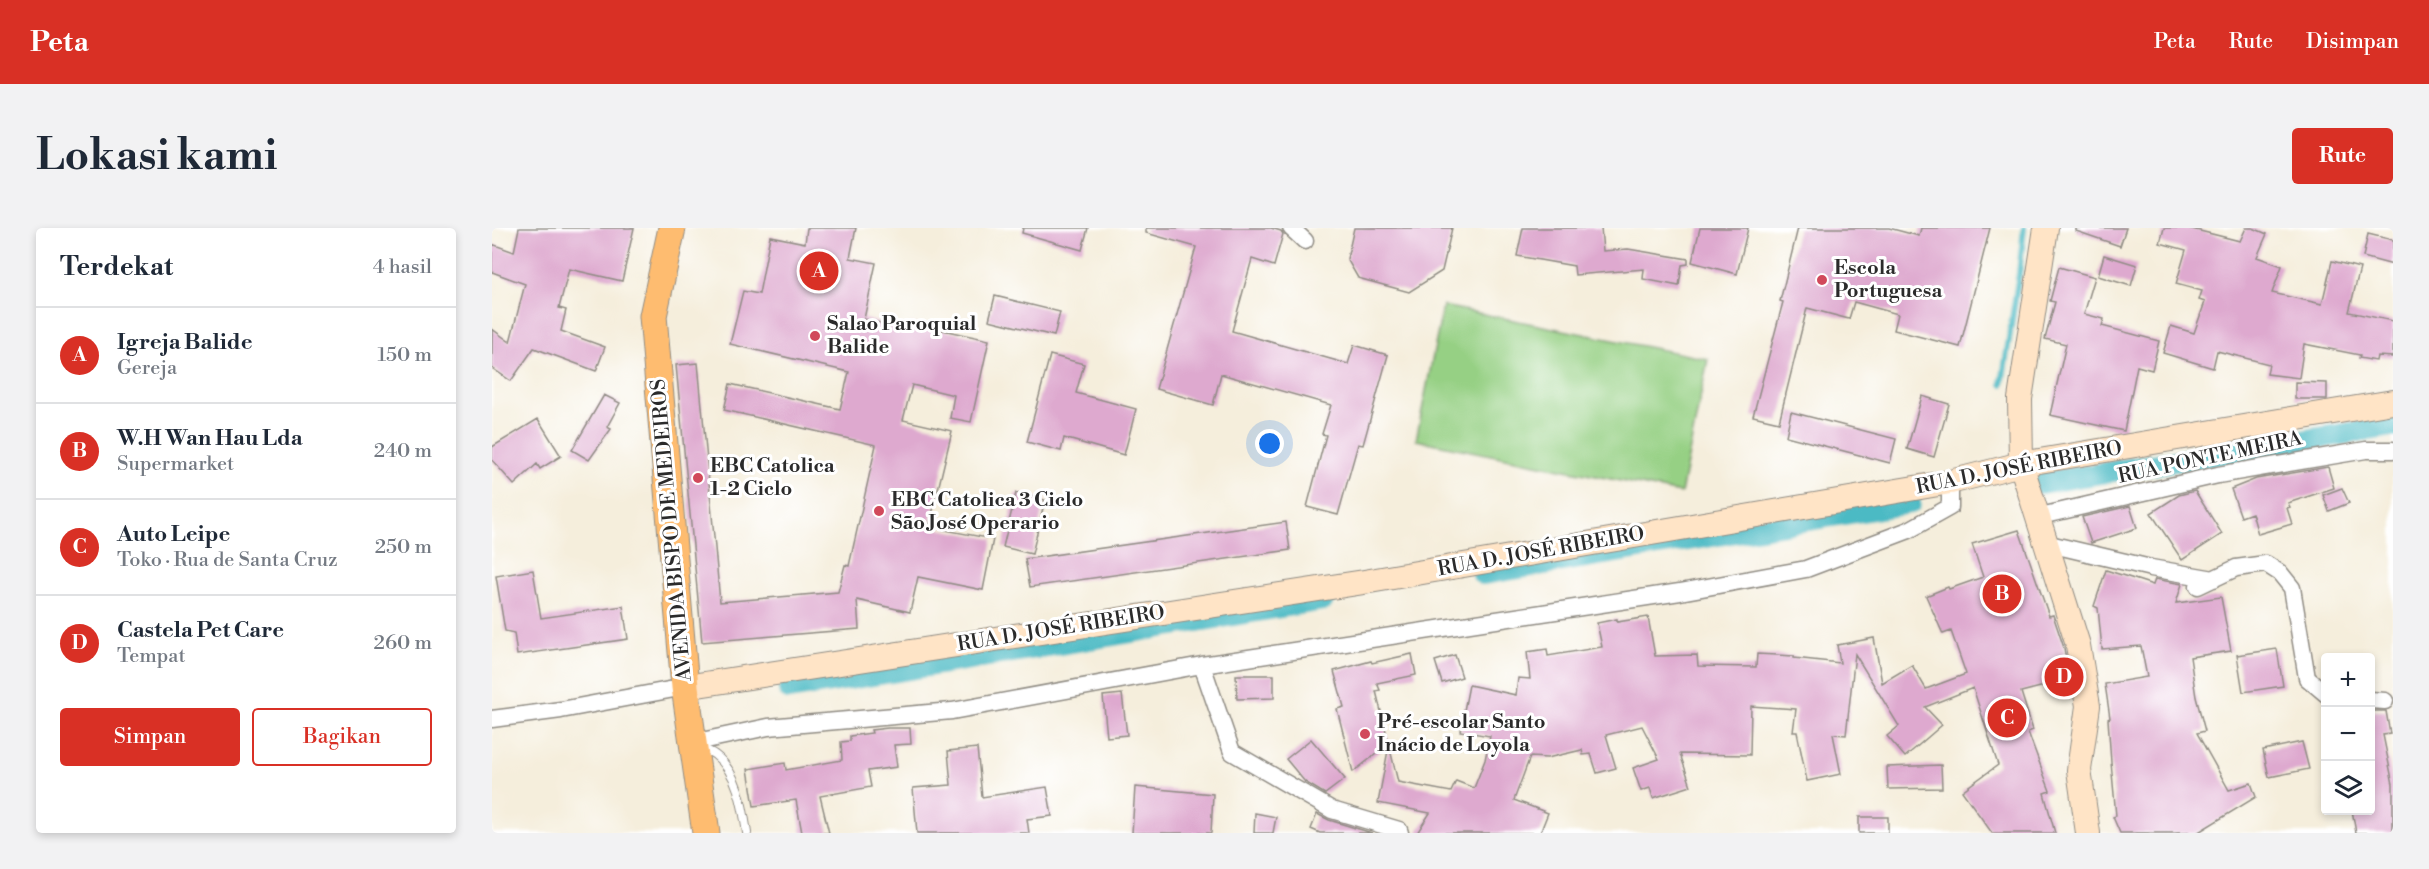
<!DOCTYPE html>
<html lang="id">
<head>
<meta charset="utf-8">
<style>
	:root { --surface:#fff; --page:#f2f2f3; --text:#1f2937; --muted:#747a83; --line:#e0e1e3; --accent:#d93025 }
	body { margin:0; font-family:"Libre Bodoni",serif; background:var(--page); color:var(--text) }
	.controls { position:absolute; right:18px; bottom:18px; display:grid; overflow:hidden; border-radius:6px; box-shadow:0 3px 9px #0003 }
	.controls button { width:54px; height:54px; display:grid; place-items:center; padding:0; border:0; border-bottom:2px solid var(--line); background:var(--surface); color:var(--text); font:30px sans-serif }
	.you { position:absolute; left:778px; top:216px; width:21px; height:21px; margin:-15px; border:4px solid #fff; border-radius:50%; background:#1a73e8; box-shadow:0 0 0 9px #1a73e833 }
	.badge { display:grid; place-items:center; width:39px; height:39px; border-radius:50%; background:var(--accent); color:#fff; font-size:20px; font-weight:700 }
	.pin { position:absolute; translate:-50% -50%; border:3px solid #fff; box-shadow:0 2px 6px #0006 }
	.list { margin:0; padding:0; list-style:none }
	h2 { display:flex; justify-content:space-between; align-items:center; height:78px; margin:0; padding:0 24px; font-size:26px }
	h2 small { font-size:20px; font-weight:400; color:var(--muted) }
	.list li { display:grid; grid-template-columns:39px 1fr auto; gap:18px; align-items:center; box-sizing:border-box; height:96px; padding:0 24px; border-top:2px solid var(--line) }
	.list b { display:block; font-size:22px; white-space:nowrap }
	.list p { margin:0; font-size:20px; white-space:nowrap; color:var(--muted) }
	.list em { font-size:20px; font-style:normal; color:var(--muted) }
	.actions { display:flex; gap:12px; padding:18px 24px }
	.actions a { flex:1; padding:14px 0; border:2px solid var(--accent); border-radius:6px; text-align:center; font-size:21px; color:var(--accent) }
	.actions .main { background:var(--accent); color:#fff }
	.icon { flex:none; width:33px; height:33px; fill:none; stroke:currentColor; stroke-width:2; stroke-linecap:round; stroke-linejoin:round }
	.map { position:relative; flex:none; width:1901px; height:605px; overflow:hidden; border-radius:6px }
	header { display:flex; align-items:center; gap:36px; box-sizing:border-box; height:84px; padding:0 30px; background:var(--accent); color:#fff }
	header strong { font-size:28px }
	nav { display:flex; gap:33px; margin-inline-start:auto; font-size:21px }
	.intro { display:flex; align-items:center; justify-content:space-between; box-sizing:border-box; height:144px; padding:0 36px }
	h1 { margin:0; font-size:42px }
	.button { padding:15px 27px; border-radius:6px; background:var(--accent); color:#fff; font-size:21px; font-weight:700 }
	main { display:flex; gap:36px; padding:0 36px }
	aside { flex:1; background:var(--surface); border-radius:6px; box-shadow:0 3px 9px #0003 }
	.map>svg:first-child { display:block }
	.green { fill:#96d084; stroke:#607e58; stroke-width:1.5 }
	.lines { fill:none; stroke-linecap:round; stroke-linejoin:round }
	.stream { stroke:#4cbac4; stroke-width:6 }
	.canal { stroke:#4cbac4; stroke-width:22 }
	.building { fill:#dea9cf }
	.lane-casing { stroke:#908c84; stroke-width:10 }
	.street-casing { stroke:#908c84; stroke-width:19 }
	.secondary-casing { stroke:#908c84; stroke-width:26 }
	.primary-casing { stroke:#908c84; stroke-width:29 }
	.lane { stroke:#fff; stroke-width:8 }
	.street { stroke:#fff; stroke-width:16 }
	.secondary { stroke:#ffe4c6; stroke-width:24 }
	.primary { stroke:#febc70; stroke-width:27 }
	.poi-dot { fill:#d1495b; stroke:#fff; stroke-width:2 }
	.labels { text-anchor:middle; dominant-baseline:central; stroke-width:6; stroke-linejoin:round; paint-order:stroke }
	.poi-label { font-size:20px; font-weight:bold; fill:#2b2b2b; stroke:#fff; text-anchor:start }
	.street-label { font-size:20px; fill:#2b2b2b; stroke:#fff }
</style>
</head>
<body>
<header>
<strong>Peta</strong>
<nav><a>Peta</a><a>Rute</a><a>Disimpan</a></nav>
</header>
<div class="intro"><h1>Lokasi kami</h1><a class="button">Rute</a></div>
<main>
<aside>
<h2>Terdekat<small>4 hasil</small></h2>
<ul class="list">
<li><span class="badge">A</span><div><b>Igreja Balide</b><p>Gereja</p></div><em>150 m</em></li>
<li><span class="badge">B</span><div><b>W.H Wan Hau Lda</b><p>Supermarket</p></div><em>240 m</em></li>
<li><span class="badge">C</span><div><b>Auto Leipe</b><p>Toko · Rua de Santa Cruz</p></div><em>250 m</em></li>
<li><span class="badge">D</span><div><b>Castela Pet Care</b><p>Tempat</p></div><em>260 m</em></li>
</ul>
<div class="actions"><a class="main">Simpan</a><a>Bagikan</a></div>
</aside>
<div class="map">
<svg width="1901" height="605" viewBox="0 0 1901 605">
	<rect width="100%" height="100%" fill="#fff"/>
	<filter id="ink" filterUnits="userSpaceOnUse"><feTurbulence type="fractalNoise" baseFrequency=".0167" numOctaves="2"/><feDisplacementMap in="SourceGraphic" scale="12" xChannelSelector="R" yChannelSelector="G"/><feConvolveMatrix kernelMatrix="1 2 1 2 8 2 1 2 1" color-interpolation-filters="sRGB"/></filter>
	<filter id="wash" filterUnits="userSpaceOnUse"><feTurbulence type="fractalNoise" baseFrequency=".008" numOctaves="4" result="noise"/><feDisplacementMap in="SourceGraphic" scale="24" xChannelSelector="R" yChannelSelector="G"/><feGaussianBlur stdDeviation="1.35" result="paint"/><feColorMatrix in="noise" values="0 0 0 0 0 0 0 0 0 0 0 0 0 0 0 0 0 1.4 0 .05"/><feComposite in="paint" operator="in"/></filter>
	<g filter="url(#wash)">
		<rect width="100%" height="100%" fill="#f5eedc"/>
		<path class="green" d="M951,78L1216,131L1189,265L924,212Z"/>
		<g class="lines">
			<path class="stream" d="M1510,156L1527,46L1532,0"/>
			<path class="canal" d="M1548,255L1901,198
				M991,346L1418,275
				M297,461L831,372"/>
		</g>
		<g id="blocks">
			<path class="building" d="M27,0H142L130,53L77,41L67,80L74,82L69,103L113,119L104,143L42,120L19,153L0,140V101L18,114L33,56L0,44V16L22,24Z
				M315,0H364L358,30L384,35L372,91L417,102L418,95L497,112L479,194L458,190L462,167L420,157L411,192L460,203L437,299L501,311L491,362L426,349L418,384L365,372L367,401L210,414L184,137L206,135L228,374L346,364L353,337L357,338L384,217L232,182L238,156L348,181L357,144L238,116L251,63L267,66L278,8L313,15Z
				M531,0H596L590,22L530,5Z
				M654,0H779L789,3L791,6L782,38L760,31L740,103L856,136L862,117L896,127L871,217L866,216L846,287L815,279L834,207L830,206L839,177L729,146L721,177L664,161L704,19L654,5Z
				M862,0H960L950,43L917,64L866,50L855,31Z
				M1031,0H1109L1111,23L1136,21L1196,31V36L1190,37L1187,58L1151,51L1152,41L1083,47L1082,38L1025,28Z
				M1208,0H1256L1245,46L1200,34Z
				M1306,0H1397L1427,8L1429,0H1498L1468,119L1402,102L1406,86L1362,74L1357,91L1315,80L1287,194L1261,188L1291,74L1288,73Z
				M1584,0H1634L1628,18L1584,3Z
				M1672,0H1696L1748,13L1754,0H1761L1775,6L1765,29L1790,38L1780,65L1830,76L1840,33L1868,40L1857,84L1901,93V129L1885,128L1884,133L1867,130L1868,127L1812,116L1807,150L1775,146L1777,136L1725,123L1721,140L1671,125L1679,98L1702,105L1713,74L1707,72L1710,63L1684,56L1694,22L1668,15Z
				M1876,6L1901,12V37L1871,29Z
				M1612,27L1645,37L1639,58L1606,48Z
				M1567,39L1603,49L1592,86L1612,91L1610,98L1667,113L1660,142L1645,138L1632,203L1558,187L1574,116L1553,111L1563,74L1558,73Z
				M503,68L568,84L562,108L497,92Z
				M558,127L592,136L584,165L644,181L632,227L572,210L569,223L535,214Z
				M1803,154L1835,155V171H1803Z
				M112,167L128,175L115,199L119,201L97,232L80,222Z
				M1430,168L1457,176L1442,229L1415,221Z
				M1299,184L1404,211L1398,235L1294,208Z
				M46,191L69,228L48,241L45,236L22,257L0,232V219Z
				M1836,239L1842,260L1796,275L1798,279L1795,280L1800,296L1766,306L1760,285L1749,289L1739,261L1764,251Z
				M1850,260L1857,275L1837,283L1831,267Z
				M1703,263L1730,306L1690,332L1659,285L1687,267Z
				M524,265L553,272L540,326L511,319Z
				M1638,278L1645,300L1599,315L1590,289Z
				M794,294L798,322L538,359L533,331Z
				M1527,302L1557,388L1561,387L1572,420L1578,456L1565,459L1564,455L1529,464L1541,502L1536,504L1558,563L1552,565L1563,605H1500L1470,563L1506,537L1481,460L1433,479L1450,497L1413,529L1395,508L1407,498L1363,426L1354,507L1341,506L1349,546L1315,553L1305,504H1301L1304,481L1259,478L1258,527L1188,526L1199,558L1161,570L1158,560L1149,563L1141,540L1167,531L1150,498L1114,507L1124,540L1105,545L1099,526L1091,527L1090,522L1055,530L1038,529L1022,572L1056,585L1048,605H925L938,585L886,575L897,517L906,554L959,564L964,553L982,560L993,532L998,508L968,503L977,457L1024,467L1026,450L1038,451L1035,424L1055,421L1056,428L1110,419L1105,395L1125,391V394L1156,389L1163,428L1205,427L1206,438L1264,439L1265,426L1302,428V430L1348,435L1345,417L1382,410L1390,455L1420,437L1434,461L1474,446L1459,403L1451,406L1434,368L1456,359L1457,361L1491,349L1480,316Z
				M41,342L49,390L131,378L136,411L25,427L22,405L13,403L4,348Z
				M1614,342L1661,357L1663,351L1690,356L1684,375L1729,369L1739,423L1698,429L1704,469L1713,503L1705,505L1737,562L1759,555L1764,569L1705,605H1628L1621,589L1624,588L1619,534L1616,491L1618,490L1613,456L1655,449L1649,418L1610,421L1606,380L1602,378Z
				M1785,421L1791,458L1751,464L1745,427Z
				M920,426L924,447L885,455L888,462L884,463L897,516L861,544L845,481L852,479L842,443L879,433L880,435Z
				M963,427L970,449L950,455L943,433Z
				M744,447H782V470L745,471Z
				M630,466L635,507L615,509L611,468Z
				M1878,483H1894L1898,506L1891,507L1901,556V605H1864L1860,582H1878Z
				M396,500H418L419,516L402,517L405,539L376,543L379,559L328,568L337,605H310L304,572L262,578L256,541L293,535L294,542L350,532L349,514L358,513V508L380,505L379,502Z
				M819,511L853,551L833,566L813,554L794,531Z
				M1810,514L1817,541L1777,549L1771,522Z
				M485,520L490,569L555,559L560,588L535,591L537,605H425L421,560L459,557L456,523Z
				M1449,537L1450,560L1396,561L1395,539Z
				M643,559L721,566L719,605H640Z
				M763,585L784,589L781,605H762Z
				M825,586L837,592L880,605H828L819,601Z
				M1367,589H1396V605H1367Z"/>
		</g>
	</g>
	<g filter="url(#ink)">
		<use href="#blocks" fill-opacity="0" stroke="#908c84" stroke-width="1.5"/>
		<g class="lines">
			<g class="lane-casing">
				<path id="lane" d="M206,518C211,521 218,523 223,527C246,544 251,579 255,605"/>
			</g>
			<g class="street-casing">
				<path id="street" d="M799,0L813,13
					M1544,289L1726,247L1874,222H1901
					M1553,315L1659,340L1722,351
					M1706,358L1744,340L1774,336L1788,345L1800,360L1815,450L1834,466
					M710,437L740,524L840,582L907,602L908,605
					M1878,472L1893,473
					M0,491L69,482L193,459
					M200,515L276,499L460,483L710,437L1188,364L1314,341L1417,302L1458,279V254"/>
			</g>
			<g class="secondary-casing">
				<path id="secondary" d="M1554,0L1528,171L1529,236L1586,417L1596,478L1587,542L1596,605
					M193,459L872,354L1458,254L1529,236L1901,174"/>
			</g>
			<g class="primary-casing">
				<path id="primary" d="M180,0L161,88L193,459L214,605"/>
			</g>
			<use href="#lane" class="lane"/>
			<use href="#street" class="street"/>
			<use href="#secondary" class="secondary"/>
			<use href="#primary" class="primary"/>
		</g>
	</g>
	<g class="poi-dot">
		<circle cx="1330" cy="52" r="6"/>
		<circle cx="323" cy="108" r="6"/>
		<circle cx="206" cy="250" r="6"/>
		<circle cx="387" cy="283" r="6"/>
		<circle cx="873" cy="506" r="6"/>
	</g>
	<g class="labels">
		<g class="poi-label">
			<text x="1342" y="40">Escola<tspan x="1342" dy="23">Portuguesa</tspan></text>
			<text x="335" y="96">Salao Paroquial<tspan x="335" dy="23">Balide</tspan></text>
			<text x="218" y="238">EBC Catolica<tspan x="218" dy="23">1-2 Ciclo</tspan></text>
			<text x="399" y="272">EBC Catolica 3 Ciclo<tspan x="399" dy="23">São José Operario</tspan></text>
			<text x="885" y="494">Pré-escolar Santo<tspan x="885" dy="23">Inácio de Loyola</tspan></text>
		</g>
		<g class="street-label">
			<text transform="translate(1718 230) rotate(-12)">RUA PONTE MEIRA</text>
			<text transform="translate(1527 240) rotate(-11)">RUA D. JOSÉ RIBEIRO</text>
			<text transform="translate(180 302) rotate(-95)">AVENIDA BISPO DE MEDEIROS</text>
			<text transform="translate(1049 324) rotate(-10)">RUA D. JOSÉ RIBEIRO</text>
			<text transform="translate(569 401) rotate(-9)">RUA D. JOSÉ RIBEIRO</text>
		</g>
	</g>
</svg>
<div class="controls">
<button>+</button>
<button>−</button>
<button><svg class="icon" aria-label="layers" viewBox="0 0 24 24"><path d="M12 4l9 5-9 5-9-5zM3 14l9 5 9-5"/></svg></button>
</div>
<div class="you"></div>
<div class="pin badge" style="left:327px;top:43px">A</div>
<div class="pin badge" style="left:1510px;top:366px">B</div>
<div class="pin badge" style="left:1515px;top:490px">C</div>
<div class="pin badge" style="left:1572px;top:449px">D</div>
</div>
</main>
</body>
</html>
